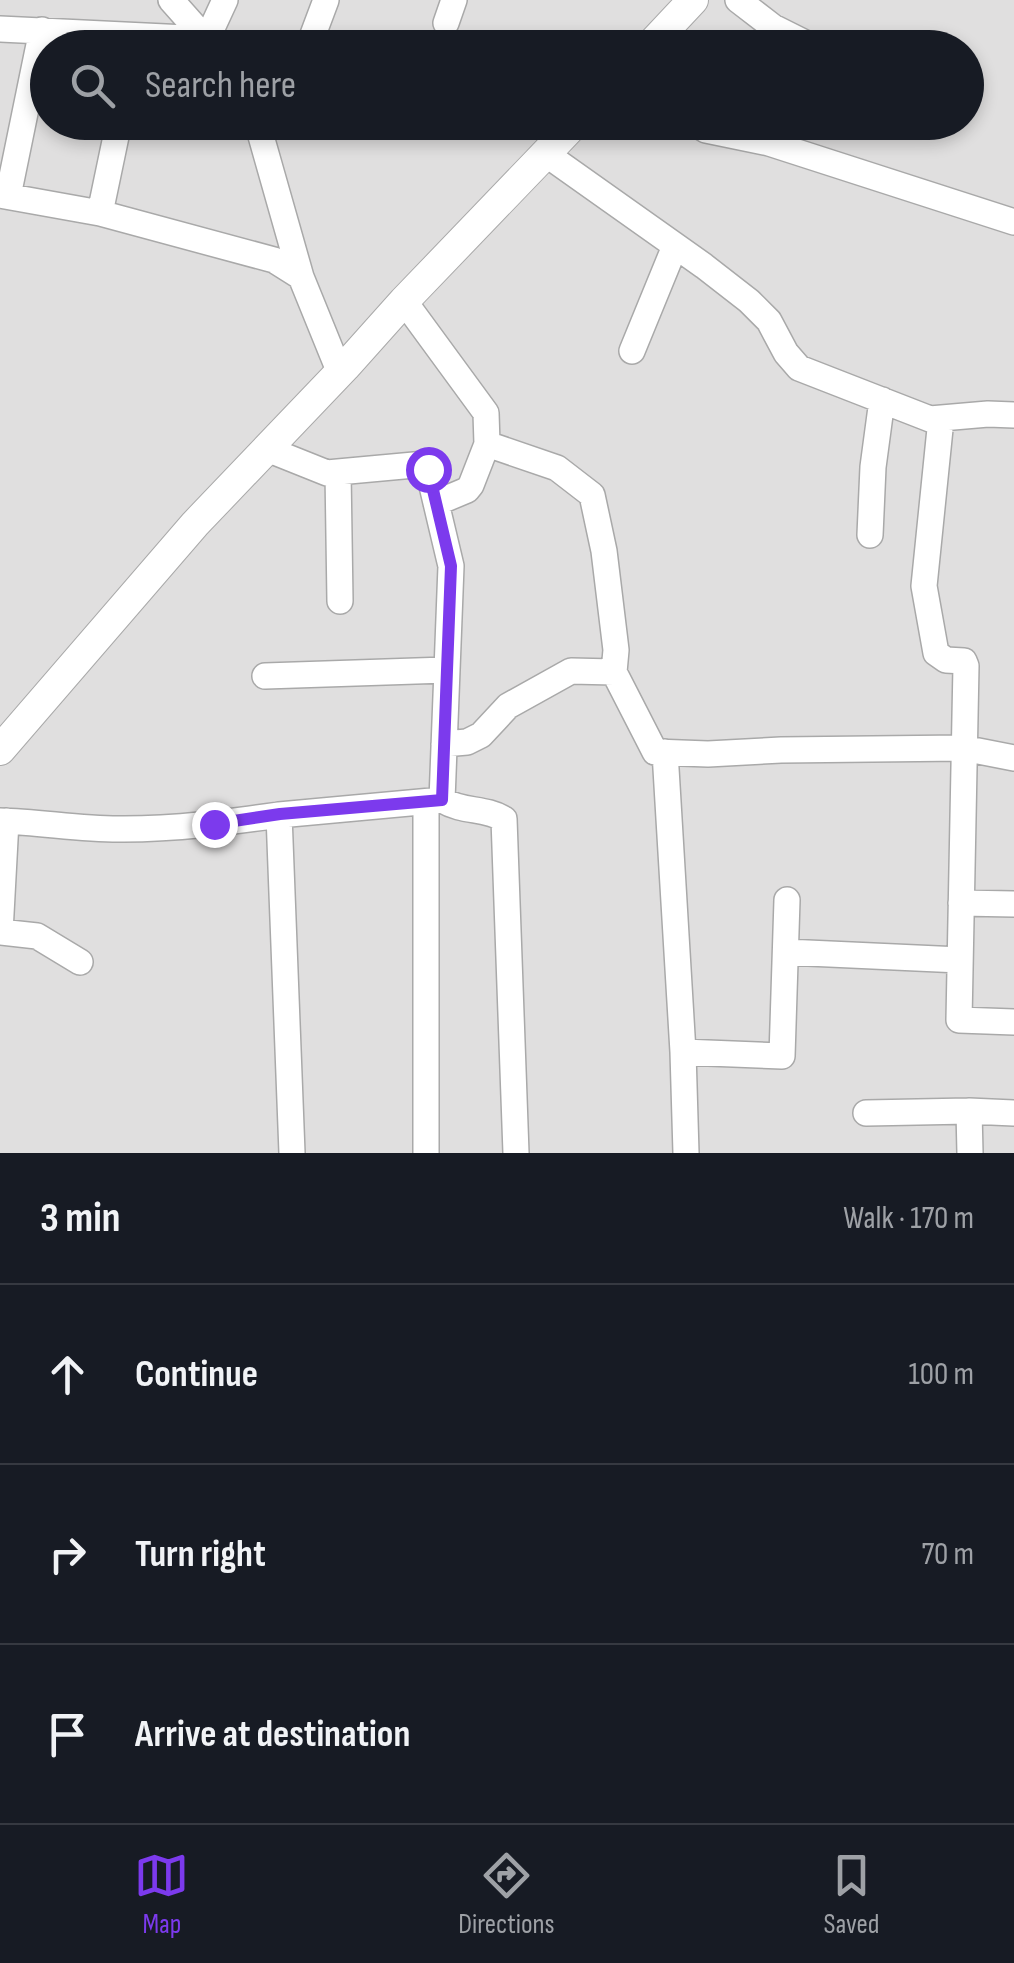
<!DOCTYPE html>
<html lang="en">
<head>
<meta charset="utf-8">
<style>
	:root { --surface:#171b24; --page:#20242c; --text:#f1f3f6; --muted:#9ea1a6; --line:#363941; --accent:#7c3aed }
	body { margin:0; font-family:"Sofia Sans Condensed",sans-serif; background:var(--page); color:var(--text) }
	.stop { position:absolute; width:30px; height:30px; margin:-22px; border:8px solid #7c3aed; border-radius:50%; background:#fff }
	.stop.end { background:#7c3aed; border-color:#fff; box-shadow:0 2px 10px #0008 }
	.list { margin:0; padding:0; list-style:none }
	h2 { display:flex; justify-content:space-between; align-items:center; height:130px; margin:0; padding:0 40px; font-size:42px }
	h2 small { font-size:32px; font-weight:400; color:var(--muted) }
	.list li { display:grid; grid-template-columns:65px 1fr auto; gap:30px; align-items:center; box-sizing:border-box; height:180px; padding:0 40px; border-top:2px solid var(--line) }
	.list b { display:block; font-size:38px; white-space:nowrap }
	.list em { font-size:32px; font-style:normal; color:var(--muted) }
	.icon { flex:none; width:55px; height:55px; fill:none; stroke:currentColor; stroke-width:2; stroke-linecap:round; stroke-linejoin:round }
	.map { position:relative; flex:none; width:1014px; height:1153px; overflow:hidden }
	.search { position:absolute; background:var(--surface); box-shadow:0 5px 15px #0003; left:30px; right:30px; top:30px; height:110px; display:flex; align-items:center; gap:25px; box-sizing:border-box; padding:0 35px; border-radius:55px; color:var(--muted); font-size:38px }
	.sheet { height:670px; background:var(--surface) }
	nav { display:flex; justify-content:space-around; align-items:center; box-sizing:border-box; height:140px; border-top:2px solid var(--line); background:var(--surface); font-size:28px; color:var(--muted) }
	nav a { display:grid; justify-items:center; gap:5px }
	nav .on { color:var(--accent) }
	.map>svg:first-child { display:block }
	.residential { fill:#e0dfdf; fill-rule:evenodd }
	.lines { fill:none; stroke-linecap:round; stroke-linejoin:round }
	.minor-casing { stroke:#a9a9a9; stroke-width:28 }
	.tertiary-casing { stroke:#a9a9a9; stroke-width:32 }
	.minor { stroke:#fff; stroke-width:25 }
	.tertiary { stroke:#fff; stroke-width:30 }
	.route { stroke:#7c3aed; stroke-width:12 }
</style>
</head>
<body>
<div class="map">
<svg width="1014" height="1153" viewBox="0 0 1014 1153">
	<rect width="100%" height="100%" fill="#f2efe9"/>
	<path class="residential" d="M0,0H1014V1153H0ZM48,48H966V122H48Z"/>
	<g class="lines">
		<g class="minor-casing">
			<path id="minor" d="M171,0L211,45
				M738,0L773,27L815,48
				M446,23L454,0
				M0,29L207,39L225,0
				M308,48L326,0
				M257,122L301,277L340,373
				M693,122L706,130L769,143L1014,222
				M546,154L704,266L749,301L769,321L786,353L799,368L930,419L988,414L1014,415
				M0,195L100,213L274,260L301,277
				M8,196L42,30
				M100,213L119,122
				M404,301L486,413L487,444L557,468L592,495L604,551L616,650L614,672L655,752L708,754L781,750L963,748L1014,758
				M632,351L675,246
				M941,419L924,586L936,653L946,660L964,661L966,666L959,1020L1014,1022
				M267,449L327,473L425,464L428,469L451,566L442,800L279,815L292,1153
				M338,472L340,601
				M436,503L467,490L471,485L487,444
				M870,535L873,467L882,400
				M265,676L446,670
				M444,744L467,742L481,735L508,706L571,671L614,672
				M665,752L683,1052L686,1153
				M442,800C464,813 484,807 504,819L516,1153
				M426,802V1153
				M0,821C42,822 83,830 124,829C177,829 228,822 279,815
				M6,821L0,932L37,936L80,962
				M961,903L1014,904
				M786,952L960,960
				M683,1052L782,1056L787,900
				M969,1111L970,1153
				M866,1113L969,1111L1014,1113"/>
		</g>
		<g class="tertiary-casing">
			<path id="tertiary" d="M648,48L693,0
				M0,750L195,524L345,367L404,301L576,122"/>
		</g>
		<use href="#minor" class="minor"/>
		<use href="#tertiary" class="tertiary"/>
	</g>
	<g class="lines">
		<path class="route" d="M214,824L280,814L442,800L451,566L428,469"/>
	</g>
</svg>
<div class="stop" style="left:428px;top:469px"></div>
<div class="stop end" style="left:214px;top:824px"></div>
<div class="search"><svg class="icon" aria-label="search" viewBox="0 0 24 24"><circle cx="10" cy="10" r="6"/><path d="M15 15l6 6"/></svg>Search here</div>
</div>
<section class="sheet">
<h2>3 min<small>Walk · 170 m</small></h2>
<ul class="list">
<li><svg class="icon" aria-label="ahead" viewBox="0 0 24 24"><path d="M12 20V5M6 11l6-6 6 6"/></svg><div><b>Continue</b></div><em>100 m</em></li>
<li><svg class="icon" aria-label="right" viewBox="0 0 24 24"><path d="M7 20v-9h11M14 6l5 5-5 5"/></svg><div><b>Turn right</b></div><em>70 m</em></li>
<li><svg class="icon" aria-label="arrive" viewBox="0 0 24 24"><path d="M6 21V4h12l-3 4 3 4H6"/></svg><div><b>Arrive at destination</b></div></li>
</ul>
</section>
<nav>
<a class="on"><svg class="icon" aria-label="map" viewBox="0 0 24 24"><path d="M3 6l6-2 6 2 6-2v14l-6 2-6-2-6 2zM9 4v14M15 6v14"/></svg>Map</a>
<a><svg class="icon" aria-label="directions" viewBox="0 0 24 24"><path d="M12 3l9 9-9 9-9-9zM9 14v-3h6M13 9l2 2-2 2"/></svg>Directions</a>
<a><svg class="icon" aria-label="saved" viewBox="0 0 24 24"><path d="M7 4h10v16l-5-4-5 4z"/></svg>Saved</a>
</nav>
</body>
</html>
